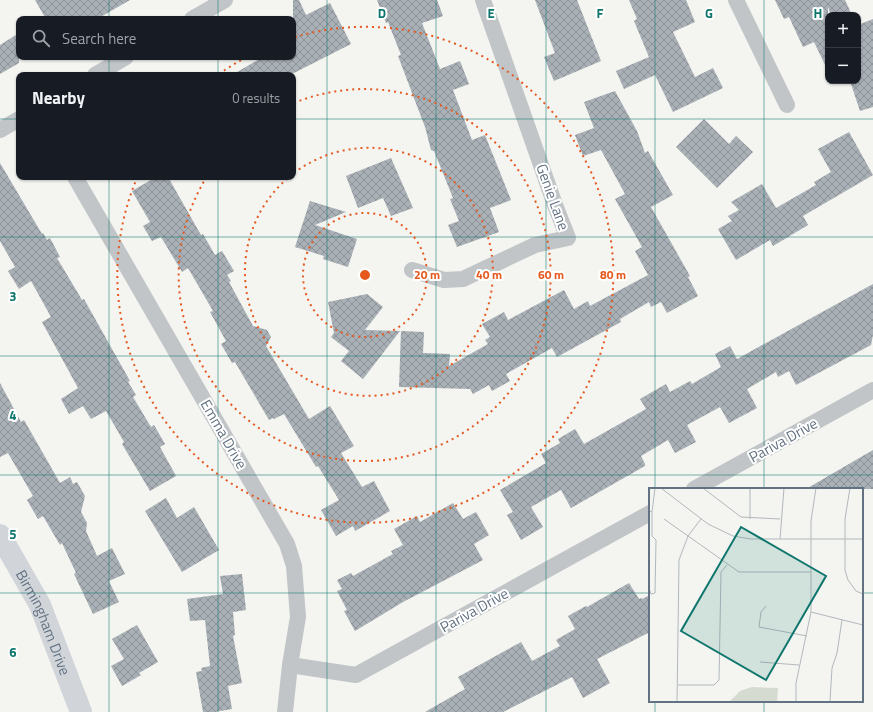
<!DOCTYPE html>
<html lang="en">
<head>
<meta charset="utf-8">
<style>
	:root { --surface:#171b24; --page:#20242c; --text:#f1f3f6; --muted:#9ea1a6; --line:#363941 }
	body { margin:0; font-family:"Titillium Web",sans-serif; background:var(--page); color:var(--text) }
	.controls { position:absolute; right:12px; top:12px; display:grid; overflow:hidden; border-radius:8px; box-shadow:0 1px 3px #0004 }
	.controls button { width:36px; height:36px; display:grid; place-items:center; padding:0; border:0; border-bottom:1px solid var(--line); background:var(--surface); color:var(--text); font:20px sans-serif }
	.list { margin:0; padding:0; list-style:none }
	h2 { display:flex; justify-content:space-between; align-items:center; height:52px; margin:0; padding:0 16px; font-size:17px }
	h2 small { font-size:13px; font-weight:400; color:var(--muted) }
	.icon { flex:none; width:22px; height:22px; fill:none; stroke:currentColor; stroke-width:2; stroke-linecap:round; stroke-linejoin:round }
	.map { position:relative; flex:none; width:873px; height:712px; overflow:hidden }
	.search { position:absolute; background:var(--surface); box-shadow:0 1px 3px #0004; left:16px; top:16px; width:280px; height:44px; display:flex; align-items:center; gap:10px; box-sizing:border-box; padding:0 14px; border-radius:8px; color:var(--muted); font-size:15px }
	.panel { position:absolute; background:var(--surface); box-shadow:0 1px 3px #0004; left:16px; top:72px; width:280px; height:108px; border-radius:8px }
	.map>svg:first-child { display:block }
	.building { fill:url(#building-cross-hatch) }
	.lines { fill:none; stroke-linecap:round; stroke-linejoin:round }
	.minor { stroke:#c1c5c8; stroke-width:16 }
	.secondary { stroke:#d1d5da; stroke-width:22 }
	.grid { fill:none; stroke:#0f766e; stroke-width:1; stroke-opacity:0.55 }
	.ring { fill:none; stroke:#e5591f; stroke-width:2; stroke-dasharray:2 4 }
	.labels { text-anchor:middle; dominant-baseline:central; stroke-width:4; stroke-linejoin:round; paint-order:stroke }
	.street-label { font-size:15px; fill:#637282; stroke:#fff }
	.inset-road { fill:none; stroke:#b1b8bd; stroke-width:1 }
	.view { fill:#0f766e; fill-opacity:0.15; stroke:#0f766e; stroke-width:2 }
	.inset-edge { fill:none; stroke:#637282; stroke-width:2 }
	.grid-label { font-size:13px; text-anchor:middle; font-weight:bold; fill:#0f766e; stroke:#fff; stroke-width:4; stroke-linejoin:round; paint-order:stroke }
	.centre { fill:#e5591f; stroke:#fff; stroke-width:2 }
	.ring-label { font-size:12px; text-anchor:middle; font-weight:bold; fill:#e5591f; stroke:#fff; stroke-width:4; stroke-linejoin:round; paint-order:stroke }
</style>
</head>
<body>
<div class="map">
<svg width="873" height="712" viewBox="0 0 873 712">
	<defs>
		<pattern id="building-cross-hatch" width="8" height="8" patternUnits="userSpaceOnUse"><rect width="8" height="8" fill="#a9b0b6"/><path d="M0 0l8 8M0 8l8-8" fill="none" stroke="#8d9499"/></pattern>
	</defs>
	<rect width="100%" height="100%" fill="#f4f4f0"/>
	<path class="building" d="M35,0H130L97,19H46Z
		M293,0H299L306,15L330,3L351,44L290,75H232L263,57H293Z
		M377,0H437L443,16L422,23L440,69L460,61L469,84L453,90L472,140L485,135L511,200L490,208L499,232L457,247L448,225L459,221L450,199L453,198L434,151L431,150L425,127L398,56L401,55L388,22L386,23Z
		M535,0H577L601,61L554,81L544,57L555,53Z
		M629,0H686L695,22L673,32L695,77L713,68L723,88L673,112L655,75L624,89L616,71L649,57L634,21L637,19Z
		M775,0H845L852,15H831L828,7V71L814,42L803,47L789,17L784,19Z
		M873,19V107L860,111L850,81H858V25Z
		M19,33V63L0,74V45Z
		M615,91L637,131L645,153L648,151L673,195L651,207L690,276L688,277L698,296L667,313L661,302L651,307L649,302L620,319L621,322L557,357L552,348L506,374L510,381L492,391L489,385L473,394L470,389L399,387L401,331L424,332L423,353L450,354L449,366L488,344L485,340L490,337L482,324L504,312L508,320L564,290L574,309L588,301L590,306L648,275L635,251L642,247L615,199L625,194L601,150L583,156L575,135L594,128L584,102Z
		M704,119L729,144L736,136L753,152L717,188L676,147Z
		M849,132L873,175L803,216L808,225L773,246L770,240L736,260L718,229L732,221L728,216L739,210L731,202L762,184L776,208L816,185L814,182L831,172L818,149Z
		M391,158L413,208L391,216L383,198L358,208L346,176Z
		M0,163L42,234L43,233L47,240L50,238L60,257L57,258L82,300L84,299L130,381L128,382L136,395L133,397L151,427L154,425L165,444L160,447L176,476L150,491L122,444L124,442L106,411L91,419L83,406L69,414L61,399L78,388L42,322L51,317L31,281L19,289L8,271L15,267L0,241Z
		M156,177H168L201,235L203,234L215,255L222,251L234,271L227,275L231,281L229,282L253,326L267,330L271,337L266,346L309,419L330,406L354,446L341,453L362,487L374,481L390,511L355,531L353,526L336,536L321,510L339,500L318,466L316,467L284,414L274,419L273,418L269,420L235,362L232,363L221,344L226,341L210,312L213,311L188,268L182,272L161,237L152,241L143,226L150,222L132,191Z
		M310,201L346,212L315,225L357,239L348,267L323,259L324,256L295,247Z
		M873,284V335L871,345L796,385L789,371L778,377L776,372L747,389L757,408L729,423L720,407L687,425L696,442L675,453L668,440L641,456L645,464V466L571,508L561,490L531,507L543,527L521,540L507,515L513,512L500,490L546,463L541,454L560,443L558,439L575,429L584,444L646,409L640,399L666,384L670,392L690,381L692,384L721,367L715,354L730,346L737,359Z
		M367,294L383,307L365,330L400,331L363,379L341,361L349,351L331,337L334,333L328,302Z
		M0,383L21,422L24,420L60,483L70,477L73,484L77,482L85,496L81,512L87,523L86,531L97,556L112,548L125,574L109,581L119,602L93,614L74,574L76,573L62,543L60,545L43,516L38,519L27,500L33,496L8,453L0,457Z
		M873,450V489H806Z
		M166,498L177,518L194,507L219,550L182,572L145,511Z
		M453,503L463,519L476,512L489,535L474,544L483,560L403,602L355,631L344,611L347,610L337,591L342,589L337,580L351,573L353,576L393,554L391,551L403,545L394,529L417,516L420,522Z
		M242,574L246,610L233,612L235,635L233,636L242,683L228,686L232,709L215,712H203L196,672L202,671L201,668L210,666L205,620L190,621L187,599L223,594L220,576Z
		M629,583L639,599L641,598L642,599L650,595V632L597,659L610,683L583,698L572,677L503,712H425L465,689L458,677L521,642L532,661L560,646L556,640L575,629L568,616L586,606L587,607Z
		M137,625L158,662L139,673L141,675L122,686L111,666L124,659L112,639Z"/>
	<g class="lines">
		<path class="minor" d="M736,0L787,105
			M192,19L225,0
			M95,75L126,57
			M0,130L19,119
			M75,177L287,544L294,566L298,617L290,665L285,712
			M412,270L444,280L463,279L535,245L568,238L555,205L483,0
			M694,489L873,390
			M290,665L356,675L650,513"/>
		<path class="secondary" id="s1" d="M0,535L40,605L81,712"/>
	</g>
	<path class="grid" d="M109,0V19M218,0V19M327,0V712M436,0V712M546,0V712M655,0V489M764,0V489M109,57V75M218,57V75M0,119H19M293,119H873M109,177V712M218,177V712M0,237H873M0,356H873M0,475H873M0,593H650M862,593H873M655,701V712M764,701V712"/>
	<g class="ring">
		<circle cx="365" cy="275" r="62"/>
		<path d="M294 173A124 124 0 1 1 289 177"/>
		<path d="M294 103A186 186 0 1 1 206 178"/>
		<path d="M219 74A248 248 0 0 1 247 57M295 37A248 248 0 1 1 137 178"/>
	</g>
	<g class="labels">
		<g class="street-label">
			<text transform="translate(553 197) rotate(70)">Genie Lane</text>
			<text transform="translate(224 434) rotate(60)">Emma Drive</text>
			<text transform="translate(783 440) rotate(-29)">Pariva Drive</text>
			<text transform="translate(474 610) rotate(-29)">Pariva Drive</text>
			<text stroke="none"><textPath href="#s1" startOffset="98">Birmingham Drive</textPath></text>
		</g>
	</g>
	<g transform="translate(649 488)">
		<rect width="214" height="214" fill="#f4f4f0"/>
		<path d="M103,199L129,200L128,214H80L91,203Z" fill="#d5dbd1"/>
		<path class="inset-road" d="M12,0L59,36L84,48L102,51H214M54,0L92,29L131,31M201,0L196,31V82L199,92L207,103L214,106M0,23L3,24L6,0M15,31L90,84H162M101,31V0M131,51L135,0M0,100L2,106L6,105L7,52L3,48V24M117,118L112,124L110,139L158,148M162,124L214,137M111,174L150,177M29,197H65L70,192L72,84L78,77M181,213L183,180L188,165L193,132M28,214L30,72L39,48L52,31M147,214V195L162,124V33L167,0"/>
		<path class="view" d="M92,39L177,88L117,192L32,143Z"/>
		<rect width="214" height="214" class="inset-edge"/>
	</g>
	<g class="grid-label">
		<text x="382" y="18">D</text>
		<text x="491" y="18">E</text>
		<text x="600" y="18">F</text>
		<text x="709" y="18">G</text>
		<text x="818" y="18">H</text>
		<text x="13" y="301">3</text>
		<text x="13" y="420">4</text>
		<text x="13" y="539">5</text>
		<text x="13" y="657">6</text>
	</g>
	<circle cx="365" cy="275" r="6" class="centre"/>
	<g class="ring-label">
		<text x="427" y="279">20 m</text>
		<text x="489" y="279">40 m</text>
		<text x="551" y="279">60 m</text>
		<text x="613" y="279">80 m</text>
	</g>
</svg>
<div class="controls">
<button>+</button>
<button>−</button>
</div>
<div class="search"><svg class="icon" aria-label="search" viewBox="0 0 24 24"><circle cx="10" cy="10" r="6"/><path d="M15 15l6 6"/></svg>Search here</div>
<section class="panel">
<h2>Nearby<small>0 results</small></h2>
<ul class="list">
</ul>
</section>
</div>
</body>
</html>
